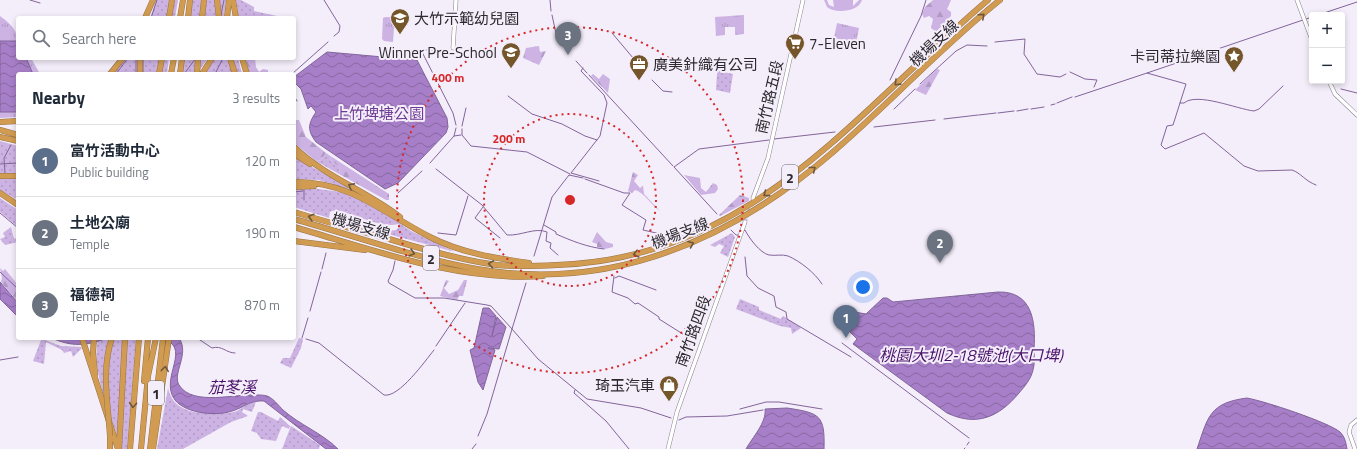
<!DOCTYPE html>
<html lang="en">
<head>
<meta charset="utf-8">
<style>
	:root { --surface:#fff; --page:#f2f2f3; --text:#1f2937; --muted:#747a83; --line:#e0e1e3; --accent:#0f766e }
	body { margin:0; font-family:"Titillium Web","Noto Sans TC",sans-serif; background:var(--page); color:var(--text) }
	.controls { position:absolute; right:12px; top:12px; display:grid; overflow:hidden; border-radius:4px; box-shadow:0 2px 6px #0003 }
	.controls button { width:36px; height:36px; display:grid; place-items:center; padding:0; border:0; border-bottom:1px solid var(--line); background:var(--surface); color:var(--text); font:20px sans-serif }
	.you { position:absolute; left:863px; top:287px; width:14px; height:14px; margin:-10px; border:3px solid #fff; border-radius:50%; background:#1a73e8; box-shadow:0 0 0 6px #1a73e833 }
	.badge { display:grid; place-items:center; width:26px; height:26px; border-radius:50%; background:var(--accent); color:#fff; font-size:13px; font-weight:700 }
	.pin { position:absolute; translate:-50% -33px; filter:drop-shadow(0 1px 2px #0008) }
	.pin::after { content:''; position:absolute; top:21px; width:14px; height:12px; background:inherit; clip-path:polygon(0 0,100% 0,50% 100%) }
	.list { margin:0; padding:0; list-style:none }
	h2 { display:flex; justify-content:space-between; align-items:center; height:52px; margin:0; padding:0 16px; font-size:17px }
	h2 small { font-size:13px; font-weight:400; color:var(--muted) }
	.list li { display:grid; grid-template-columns:26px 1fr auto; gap:12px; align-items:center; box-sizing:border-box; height:72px; padding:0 16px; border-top:1px solid var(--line) }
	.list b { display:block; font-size:15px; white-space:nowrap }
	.list p { margin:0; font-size:13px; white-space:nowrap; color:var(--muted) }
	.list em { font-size:13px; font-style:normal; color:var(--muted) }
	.icon { flex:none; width:22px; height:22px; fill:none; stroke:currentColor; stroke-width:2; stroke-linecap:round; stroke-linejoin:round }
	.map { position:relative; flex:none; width:1357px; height:449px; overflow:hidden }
	.search { position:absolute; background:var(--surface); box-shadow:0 2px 6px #0003; left:16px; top:16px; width:280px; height:44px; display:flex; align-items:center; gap:10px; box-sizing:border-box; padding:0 14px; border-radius:4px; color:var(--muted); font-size:15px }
	.panel { position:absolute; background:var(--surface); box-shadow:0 2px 6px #0003; left:16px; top:72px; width:280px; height:268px; border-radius:4px }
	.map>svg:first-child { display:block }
	.grass { fill:url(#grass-dots) }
	.forest { fill:url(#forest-firs) }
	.park { fill:url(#park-tufts) }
	.pitch { fill:#cdb3e3 }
	.water { fill:url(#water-waves); stroke:#82659a }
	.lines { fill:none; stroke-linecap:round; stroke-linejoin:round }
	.stream { stroke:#82659a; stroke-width:1 }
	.minor-tunnel { stroke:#ccc6d1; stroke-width:3.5; stroke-dasharray:3.5 2; stroke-linecap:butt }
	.minor-casing { stroke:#88828d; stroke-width:4.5 }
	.highway-casing { stroke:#977445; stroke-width:6 }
	.minor { stroke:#fff; stroke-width:3.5 }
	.highway { stroke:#d19c52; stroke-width:5 }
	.highway-bridge-casing { stroke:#977445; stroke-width:6; stroke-linecap:butt }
	.highway-bridge { stroke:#d19c52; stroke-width:5 }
	.oneway { stroke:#6e573c }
	.ring { fill:none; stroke:#d62828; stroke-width:2; stroke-dasharray:2 4 }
	.labels { text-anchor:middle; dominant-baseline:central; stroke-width:4; stroke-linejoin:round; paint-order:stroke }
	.shield { fill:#f4edfa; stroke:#68646b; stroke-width:1 }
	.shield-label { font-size:14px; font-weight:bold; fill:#2c292e }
	.poi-label { font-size:15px; fill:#2c292e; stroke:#f4edfa; text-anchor:start }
	.street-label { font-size:15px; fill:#2c292e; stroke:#f4edfa }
	.park-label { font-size:15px; fill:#6d3a92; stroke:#f4edfa }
	.water-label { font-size:16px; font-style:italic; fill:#49126a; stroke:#f4edfa }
	.centre { fill:#d62828; stroke:#f4edfa; stroke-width:2 }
	.ring-label { font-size:12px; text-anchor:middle; font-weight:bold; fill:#d62828; stroke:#f4edfa; stroke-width:4; stroke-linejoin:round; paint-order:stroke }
</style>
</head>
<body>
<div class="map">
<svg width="1357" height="449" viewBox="0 0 1357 449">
	<defs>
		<pattern id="grass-dots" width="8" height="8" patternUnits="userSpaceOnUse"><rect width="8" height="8" fill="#cdb3e3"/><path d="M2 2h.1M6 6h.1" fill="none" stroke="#b09ac3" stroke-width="1.8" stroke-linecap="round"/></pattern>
		<pattern id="forest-firs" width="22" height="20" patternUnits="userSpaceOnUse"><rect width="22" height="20" fill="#cdb3e3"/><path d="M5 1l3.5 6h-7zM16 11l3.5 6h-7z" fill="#b09ac3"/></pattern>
		<pattern id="park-tufts" width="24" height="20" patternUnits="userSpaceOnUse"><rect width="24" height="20" fill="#cdb3e3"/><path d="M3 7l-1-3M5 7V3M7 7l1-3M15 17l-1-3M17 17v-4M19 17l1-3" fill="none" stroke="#b09ac3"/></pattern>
		<pattern id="water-waves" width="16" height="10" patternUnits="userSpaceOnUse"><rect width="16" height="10" fill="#a77fc8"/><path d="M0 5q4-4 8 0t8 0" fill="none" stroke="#8868a3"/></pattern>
	</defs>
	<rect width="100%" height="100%" fill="#f4edfa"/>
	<path class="grass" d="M156,0H178L175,18H150Z
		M192,0H226L224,18H190Z
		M236,0H241L254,7V11L286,18H239Z
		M126,58H139L138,74H113Z
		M142,58H169L167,74H142Z
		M184,58H208L197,74H182Z
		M215,58H238L242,74H205Z
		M719,71L733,74L730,93L716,90L717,73Z
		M0,141L18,146V173L0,174Z
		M326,153L332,157L330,159L340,168L339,174L316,161L321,160Z
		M294,157L349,187L348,189L319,180L294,179Z
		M0,178H18V200L0,190Z
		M304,187L341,192L371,204L411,231L455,252L332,219L335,215H338L388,231L396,230L400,226L398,224C378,230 340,205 330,212L329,218L294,207V188Z
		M0,198L18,210V227L0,212Z
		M11,227L14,239L18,237V242L5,245L0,239L5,237L3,233Z
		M732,233L735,237L728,257L720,253L724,246L719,244L715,247L710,245Z
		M740,299L759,307V310L781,319L783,316L785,317L801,328L792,334L791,328L780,326L736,309Z
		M40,338L61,346L81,347L82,348L73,357L71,351L64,353L62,350L46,342L44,364L33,361L41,340Z
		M98,338H136L127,449H121C111,413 91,376 98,338Z
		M299,338L303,339L301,348L291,368L280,363L283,358H290Z
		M168,388C173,411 195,414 215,413C222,413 230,414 237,411C244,407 248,403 256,402L252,412L243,409L242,412L248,416L231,422L183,449H157Z
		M258,412H261L278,421L280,417L290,426L289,429L282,426L276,441L261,439L257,433L251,431Z
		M291,426L320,445L319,449H282Z"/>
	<path class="forest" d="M933,0H951L947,9L951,12V16L936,32L931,28L933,19L929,16L924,18L922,14L925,7Z
		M539,46L540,52L546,51L539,65L523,58L526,48Z
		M245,58H255L256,67L259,72L263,69L268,70V73L250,74Z
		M937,69L940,70L926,95L915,90Z
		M593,74L599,79L603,74L610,79L608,93L591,76Z
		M294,120H299L306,137L326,153L321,160L316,161L294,143Z
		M332,157L389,194V200H386L339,174L340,168L330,159Z
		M633,172L638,175L634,181L640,188L643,186L644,194L660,211C652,206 644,192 635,190L632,193L628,191Z
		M684,175L700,178L701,188L706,192L713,183L717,185L718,189L715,193L701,195Z
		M740,195L749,198V201L720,216L719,215Z
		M597,232L606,242L613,244V247L605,249L597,247V244L592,242Z
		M0,268L3,271L5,269L18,285V302L1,282L2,278Z
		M446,280L449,281L444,288L449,294L458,290L464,280H467L463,296H459L457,300L440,296Z"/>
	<path class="park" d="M744,15V34L735,35V27H725V35L716,36L715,17Z
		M0,16C20,31 18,35 18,58H31L40,74H18V117L0,118Z
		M385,17L405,18L404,29L394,28L393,42L384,41L382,39L383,18Z
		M837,23L859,28L856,43L834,38Z"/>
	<path class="pitch" d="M824,0H827L829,5L834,7L833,0H853V6L859,0H862C859,12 835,14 827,7Z"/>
	<path class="water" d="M0,41H16L18,43V58H26L33,74H18V112H0Z
		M327,52L417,60L447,118L448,127L446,133L398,183L385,189L316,142C307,130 308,124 316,112L311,106L308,109L301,89L294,82V77Z
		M0,282L18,303V317L0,299Z
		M998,292C1032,291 1036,321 1034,349C1034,355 1035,364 1033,370C1031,379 1025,386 1019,393C999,417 977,427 947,413L853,344L857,339L849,331L852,323L844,318L843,310L866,314L883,298H887L893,302Z
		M483,308H489L496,316L492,336L497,317L506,327L499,349L488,348L495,350L483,390L478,382L470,350L474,348Z
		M52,338H107C87,346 71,347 52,338Z
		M160,338H179C190,354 172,373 179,385C193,407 236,393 258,395C260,395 264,395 267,396C273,398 279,406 283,410C300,425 322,433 338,449H326L264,401C251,400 246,406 235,410C219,417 186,414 175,400C158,378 195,346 160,338Z
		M1247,398C1264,401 1328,422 1340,432C1345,437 1346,443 1347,449H1197C1208,417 1209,403 1247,398Z
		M787,408C820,413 825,415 824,449H746C752,438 767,422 765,409Z"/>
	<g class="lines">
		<path class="stream" d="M30,0L40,3
			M324,0L340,26L339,32L334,36
			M550,0L551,11
			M221,15L224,0
			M552,15L557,38
			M1318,15L1357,2
			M151,18L157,0
			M1306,19L1312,17
			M1303,20L1147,73L1186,84L1173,125L1167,126L1161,145L1165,149L1204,133L1244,166L1258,171L1292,170C1301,173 1305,181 1316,185
			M612,33L639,65
			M995,42L1025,39L1024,54L1037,74L1060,77L1066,74
			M446,53L436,50H421L453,113L456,125
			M576,61L587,73
			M583,68L581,71L604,95L607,103L600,136L571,173L599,181
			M1070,72L1085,79L1097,80L1094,87
			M116,74L128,58
			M136,74V58
			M143,74V58
			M184,74L196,58
			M215,74L223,58
			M292,74L328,42
			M589,75L673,166
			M652,80L663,91L672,92
			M890,80L921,16L926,0
			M920,84L956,51L967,45L987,46
			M1341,89L1357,93
			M294,96L297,101
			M508,96L532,114L562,124L585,136L597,140
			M1075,97L1147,73
			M1057,103L1072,97
			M1180,103H1184C1197,92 1237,109 1254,111L1259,109L1283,86
			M1051,105L1055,104
			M894,109L915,89
			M1031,109L1044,107
			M1017,111L1028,109
			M998,113L1014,111
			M979,115L996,113
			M944,119L978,115
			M462,126L466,108
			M874,127L935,120
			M456,128L454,136L461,135
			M462,129V135L471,146L527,152L570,174
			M774,139L835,132
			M430,163L454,136
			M0,164L18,163
			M436,169L482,205L507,235C521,236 535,227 547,232L546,241L551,243L550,248L558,255
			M5,173L4,158L11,145
			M585,179L624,193H630L622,205L646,220L643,230L665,235
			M304,190V200
			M294,192L303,191
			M398,193L422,171
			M483,207L475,218L500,238
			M0,213L18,228
			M717,214L674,167L699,149L769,140
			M544,225L556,232V234C572,241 587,247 604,249
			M731,230L736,235H738
			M744,231L745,230C749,238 760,253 769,255C776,256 782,254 788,256C800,261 815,273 822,284
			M438,233L456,235L468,196
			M534,256L552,197L569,175L583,178
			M745,257L747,276L758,288L774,296L776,307L786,312L787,319L851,357
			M395,261L393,270L388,281L389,283L415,298H444L487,305L491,306L512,329L487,414L478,436
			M322,269L326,253
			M0,272L18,289
			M614,276L612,292L628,298L635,304L638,303L659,317V319L686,336L684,339L690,344L685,357L690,362
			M615,278L619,276L656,290
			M526,283L512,329L538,359L587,399L641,408L671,418
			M310,311L321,272
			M197,338L212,348C222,345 226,353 235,353
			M302,338L308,318
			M306,339L319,343L384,395C399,398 425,361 434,350
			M842,343L969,438
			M436,346L465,303
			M0,360L18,357
			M575,390L574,393L606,421L629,449
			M740,409L766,402H779L822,409
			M679,420L686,417L727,416L763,410
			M967,445L969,442
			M472,449L476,444
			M964,449L965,448"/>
		<path class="minor-tunnel" d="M745,222L752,203"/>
		<g class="minor-casing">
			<path id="minor" d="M1297,0L1312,40
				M453,48L456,0
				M1329,81L1335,94L1357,115
				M753,198L768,158L803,0
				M668,449L677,412L745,222
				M1355,449L1349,432L1351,425L1357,420"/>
		</g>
		<g class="highway-casing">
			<path id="highway" d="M217,0L219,18
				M233,0L236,18
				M145,18L153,0
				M169,18L172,0
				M180,18L183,0
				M188,18L190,0
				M202,18L204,0
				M227,18L229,0
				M230,58L235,74
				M242,58L247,74
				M110,74L123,58
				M140,74V58
				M159,74L162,58
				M171,74L174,58
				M180,74L182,58
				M197,74L198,58
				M202,74L212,58
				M0,122L18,121
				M0,130L18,135
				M0,137L18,141
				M294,147C325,177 367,191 400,217
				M294,154L310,164
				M0,176H18
				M294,182C351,181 383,213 430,237C461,253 495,258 529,263
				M294,187L314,186
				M0,193L18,205
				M294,212C326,222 358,230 389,239C425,250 460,260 497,265C517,267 537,266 557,265C753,258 852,115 988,0
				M294,219C355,236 415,258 477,269C613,292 732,239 833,152C890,103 941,47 1000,0
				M294,227C374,250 458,282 543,276
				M294,241L365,250
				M82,338L118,449
				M94,338L93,352L95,374
				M144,381L148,338
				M110,436V449
				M119,449L125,338
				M130,449L139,338
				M141,449L148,376L156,338
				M150,449L163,338
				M153,449L169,338"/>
		</g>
		<use href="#minor" class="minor"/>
		<use href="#highway" class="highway"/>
		<g class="highway-bridge-casing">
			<path id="highway-bridge" d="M110,436C108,404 101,369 112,338"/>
		</g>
		<use href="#highway-bridge" class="highway-bridge"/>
	</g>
	<defs><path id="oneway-chevron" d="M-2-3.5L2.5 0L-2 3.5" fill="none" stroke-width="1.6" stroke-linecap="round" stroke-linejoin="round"/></defs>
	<g class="oneway">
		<use href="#oneway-chevron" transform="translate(982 16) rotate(-42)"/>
		<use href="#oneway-chevron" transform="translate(897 83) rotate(136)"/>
		<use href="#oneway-chevron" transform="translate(813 169) rotate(-38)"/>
		<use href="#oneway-chevron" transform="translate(351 186) rotate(-151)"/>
		<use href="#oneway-chevron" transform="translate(766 194) rotate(144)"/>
		<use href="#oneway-chevron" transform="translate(311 217) rotate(-164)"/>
		<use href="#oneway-chevron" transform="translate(691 244) rotate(-22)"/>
		<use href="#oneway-chevron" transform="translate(412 253) rotate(16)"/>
		<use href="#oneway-chevron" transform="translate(636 254) rotate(166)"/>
		<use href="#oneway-chevron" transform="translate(491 264) rotate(-172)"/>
		<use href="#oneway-chevron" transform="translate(165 369) rotate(-83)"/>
		<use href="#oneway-chevron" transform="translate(133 405) rotate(94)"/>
	</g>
	<g class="ring">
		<circle cx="570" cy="200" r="86"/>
		<circle cx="570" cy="200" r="173"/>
	</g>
	<defs>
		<g id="school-pin" transform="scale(1)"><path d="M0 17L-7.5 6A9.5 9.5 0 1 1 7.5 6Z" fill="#75562b" stroke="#f4edfa"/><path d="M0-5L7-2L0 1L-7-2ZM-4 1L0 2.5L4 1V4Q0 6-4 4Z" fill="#fff"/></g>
		<g id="supermarket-pin" transform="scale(1)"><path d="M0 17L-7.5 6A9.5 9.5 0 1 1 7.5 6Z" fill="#75562b" stroke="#f4edfa"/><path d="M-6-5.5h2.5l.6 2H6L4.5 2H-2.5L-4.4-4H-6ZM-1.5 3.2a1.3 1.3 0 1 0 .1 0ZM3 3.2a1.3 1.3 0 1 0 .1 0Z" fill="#fff"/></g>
		<g id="sight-pin" transform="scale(1)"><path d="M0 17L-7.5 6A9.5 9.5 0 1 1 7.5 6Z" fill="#75562b" stroke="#f4edfa"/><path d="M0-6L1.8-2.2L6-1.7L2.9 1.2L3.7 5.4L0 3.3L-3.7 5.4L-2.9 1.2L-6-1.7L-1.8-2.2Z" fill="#fff"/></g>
		<g id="office-pin" transform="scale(1)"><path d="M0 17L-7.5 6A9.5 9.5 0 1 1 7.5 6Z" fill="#75562b" stroke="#f4edfa"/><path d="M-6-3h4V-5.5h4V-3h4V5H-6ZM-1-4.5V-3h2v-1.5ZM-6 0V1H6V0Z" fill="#fff"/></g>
		<g id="shop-pin" transform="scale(1)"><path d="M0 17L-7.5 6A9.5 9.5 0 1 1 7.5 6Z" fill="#75562b" stroke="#f4edfa"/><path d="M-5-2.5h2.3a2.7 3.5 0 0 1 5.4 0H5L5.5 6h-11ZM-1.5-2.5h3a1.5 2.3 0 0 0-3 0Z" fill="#fff"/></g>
	</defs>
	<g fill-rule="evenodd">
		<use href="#school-pin" x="400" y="18"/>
		<use href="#supermarket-pin" x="795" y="43"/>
		<use href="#school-pin" x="511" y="52"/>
		<use href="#sight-pin" x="1234" y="56"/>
		<use href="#office-pin" x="639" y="64"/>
		<use href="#shop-pin" x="669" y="385"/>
	</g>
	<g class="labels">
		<g class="shield">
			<rect x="782" y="165" width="16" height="24" rx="3"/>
			<rect x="423" y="246" width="16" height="24" rx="3"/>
			<rect x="148" y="381" width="16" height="24" rx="3"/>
		</g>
		<g class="shield-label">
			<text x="790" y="177">2</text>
			<text x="431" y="258">2</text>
			<text x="156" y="393">1</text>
		</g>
		<g class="poi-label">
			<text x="414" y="18">大竹示範幼兒園</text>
			<text x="809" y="43">7-Eleven</text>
			<text x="497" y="52" text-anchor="end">Winner Pre-School</text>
			<text x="1220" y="56" text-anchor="end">卡司蒂拉樂園</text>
			<text x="653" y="64">廣美針織有公司</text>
			<text x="655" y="385" text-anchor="end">琦玉汽車</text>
		</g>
		<g class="street-label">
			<text transform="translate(934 43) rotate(-43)">機場支線</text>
			<text transform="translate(769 97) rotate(-77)">南竹路五段</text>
			<text transform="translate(361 226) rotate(16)">機場支線</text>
			<text transform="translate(680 233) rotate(-21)">機場支線</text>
			<text transform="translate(693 331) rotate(-70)">南竹路四段</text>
		</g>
		<g class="park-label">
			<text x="379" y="113">上竹埤塘公園</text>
		</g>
		<g class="water-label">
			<text x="971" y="355">桃園大圳2-18號池(大口埤)</text>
			<text x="232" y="387">茄苳溪</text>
		</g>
	</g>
	<circle cx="570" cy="200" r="6" class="centre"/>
	<g class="ring-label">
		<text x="448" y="82">400 m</text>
		<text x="509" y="143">200 m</text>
	</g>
</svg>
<div class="controls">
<button>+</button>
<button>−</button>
</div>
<div class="you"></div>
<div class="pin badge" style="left:846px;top:338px;background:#5c6f8a">1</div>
<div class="pin badge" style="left:940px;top:263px;background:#6b7280">2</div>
<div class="pin badge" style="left:568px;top:55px;background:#6b7280">3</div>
<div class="search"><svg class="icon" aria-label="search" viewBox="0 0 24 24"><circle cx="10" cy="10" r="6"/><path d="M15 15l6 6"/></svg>Search here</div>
<section class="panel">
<h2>Nearby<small>3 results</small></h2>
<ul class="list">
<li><span class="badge" style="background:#5c6f8a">1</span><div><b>富竹活動中心</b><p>Public building</p></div><em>120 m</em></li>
<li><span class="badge" style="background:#6b7280">2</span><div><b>土地公廟</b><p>Temple</p></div><em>190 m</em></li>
<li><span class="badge" style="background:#6b7280">3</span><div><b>福德祠</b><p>Temple</p></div><em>870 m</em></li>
</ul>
</section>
</div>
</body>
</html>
